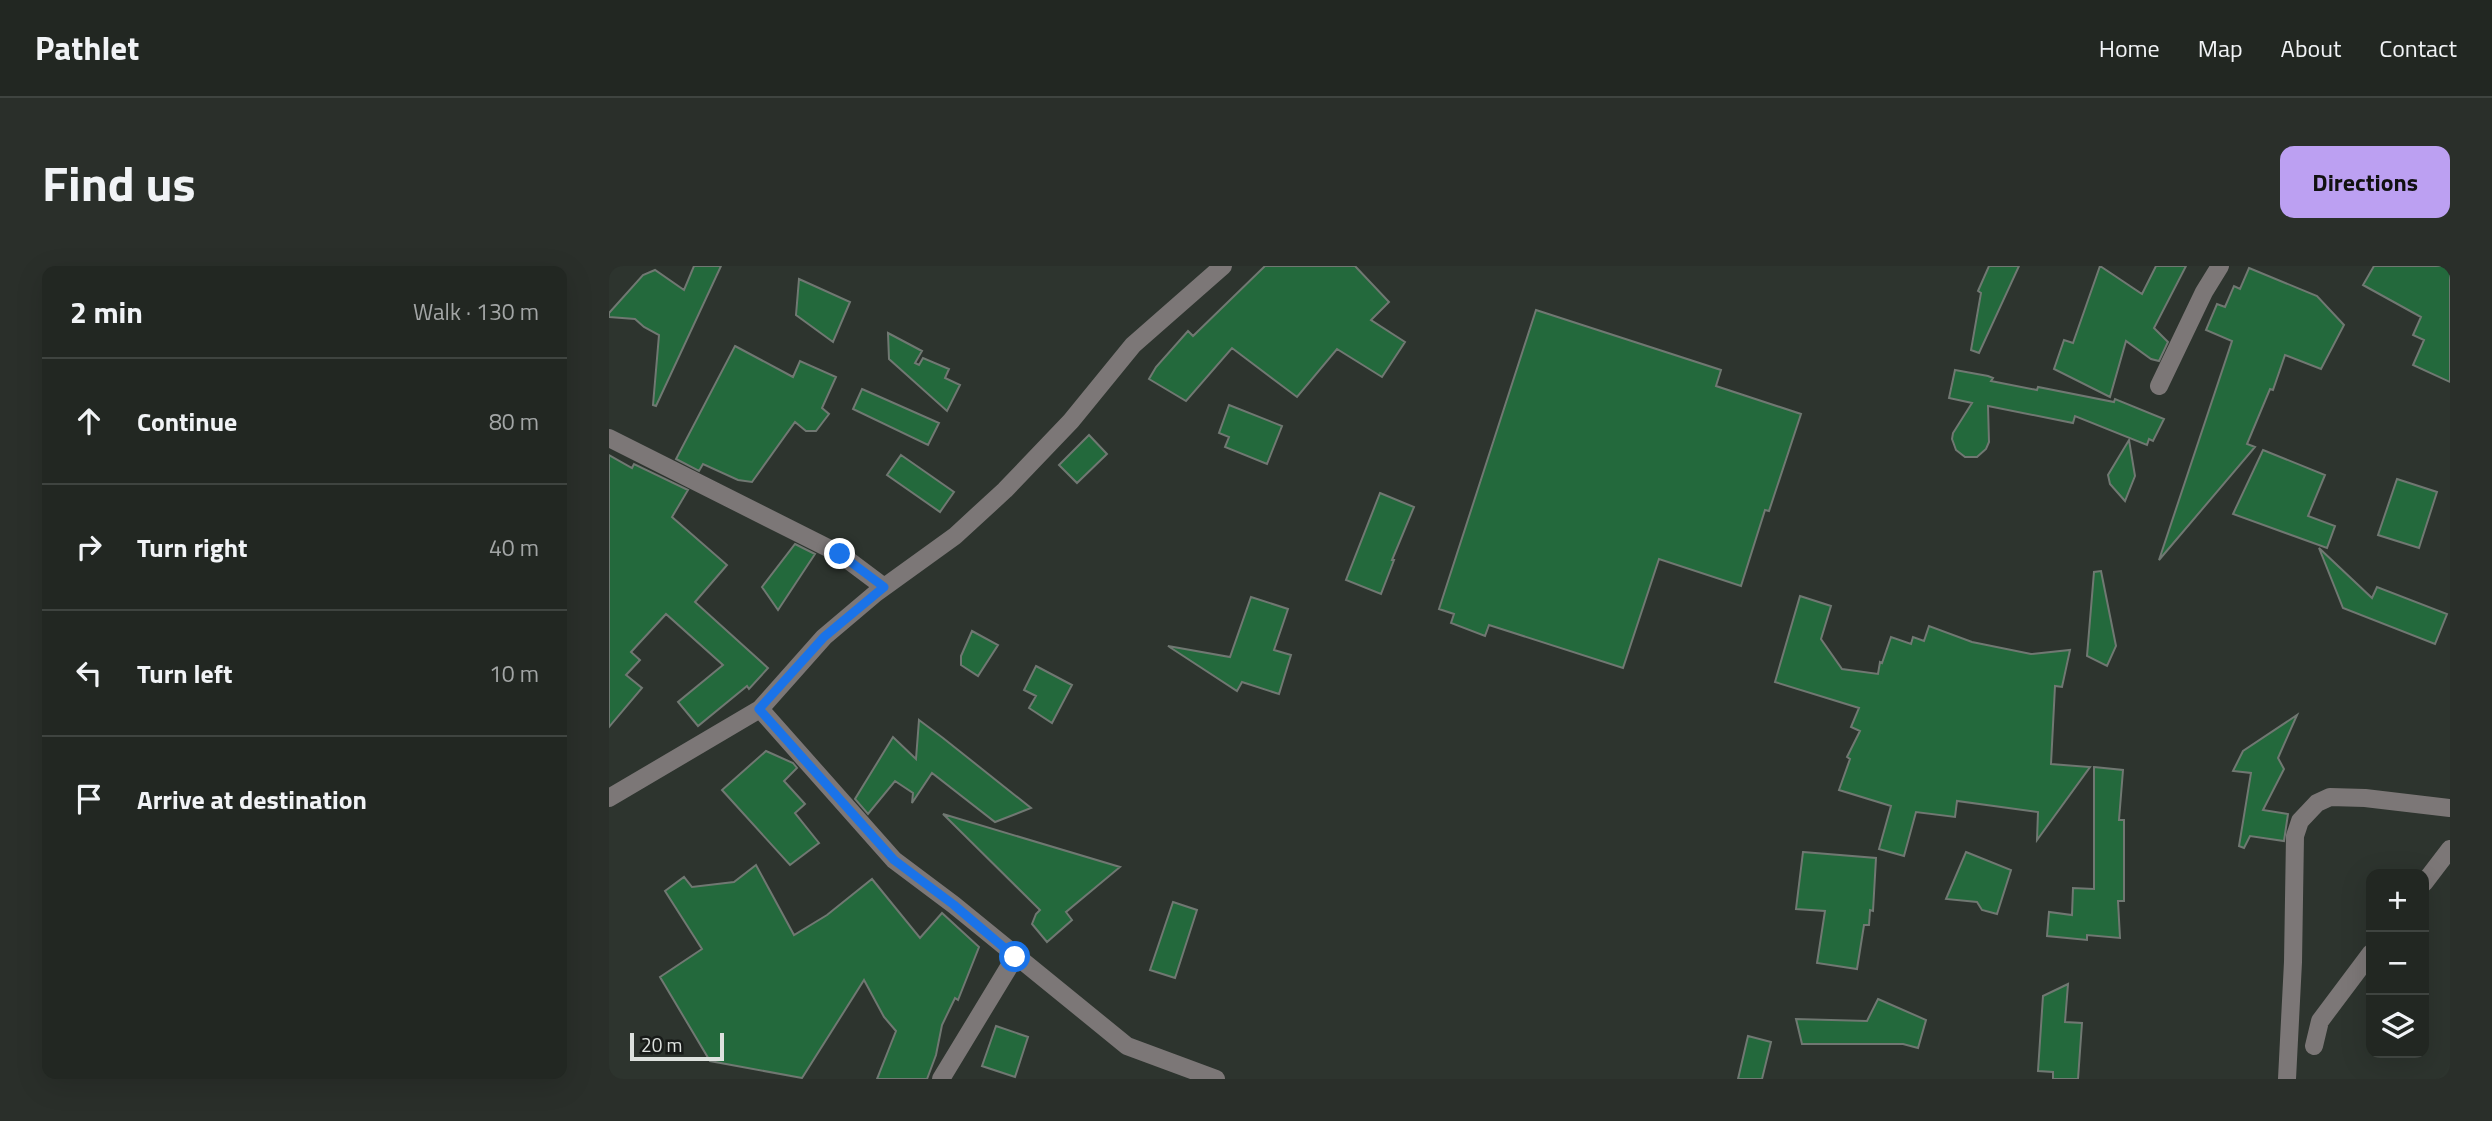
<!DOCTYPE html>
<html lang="en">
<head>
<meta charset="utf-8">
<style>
	:root { --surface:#222722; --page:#2a2f2a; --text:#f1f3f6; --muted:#a2a5a5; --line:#3f4440; --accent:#bca0f2 }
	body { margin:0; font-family:"Titillium Web",sans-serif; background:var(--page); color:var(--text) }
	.controls { position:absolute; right:21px; bottom:21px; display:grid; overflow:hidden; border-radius:14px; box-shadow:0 7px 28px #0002 }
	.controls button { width:63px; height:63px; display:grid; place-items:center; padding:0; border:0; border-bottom:2px solid var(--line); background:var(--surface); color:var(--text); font:35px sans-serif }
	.scale { position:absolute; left:21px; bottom:18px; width:94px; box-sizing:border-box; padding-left:7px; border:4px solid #dde1de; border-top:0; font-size:19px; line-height:24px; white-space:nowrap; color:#dde1de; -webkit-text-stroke:5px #171a18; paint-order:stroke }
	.stop { position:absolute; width:21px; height:21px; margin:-16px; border:5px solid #1a73e8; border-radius:50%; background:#fff }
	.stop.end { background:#1a73e8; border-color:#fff; box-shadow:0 2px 7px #0008 }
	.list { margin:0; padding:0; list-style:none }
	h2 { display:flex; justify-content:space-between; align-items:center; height:91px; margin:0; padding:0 28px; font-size:30px }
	h2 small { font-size:23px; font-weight:400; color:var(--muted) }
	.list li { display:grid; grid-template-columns:46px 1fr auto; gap:21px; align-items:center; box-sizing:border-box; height:126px; padding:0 28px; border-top:2px solid var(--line) }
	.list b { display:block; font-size:26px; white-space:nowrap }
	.list em { font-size:23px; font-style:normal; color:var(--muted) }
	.icon { flex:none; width:38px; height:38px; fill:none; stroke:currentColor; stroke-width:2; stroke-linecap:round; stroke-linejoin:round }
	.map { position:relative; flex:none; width:1841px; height:813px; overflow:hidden; border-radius:14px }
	header { display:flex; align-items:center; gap:42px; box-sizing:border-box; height:98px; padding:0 35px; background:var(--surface); border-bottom:2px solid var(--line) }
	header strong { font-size:33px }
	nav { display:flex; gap:38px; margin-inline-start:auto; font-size:24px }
	.intro { display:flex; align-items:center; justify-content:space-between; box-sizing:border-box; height:168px; padding:0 42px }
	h1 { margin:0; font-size:49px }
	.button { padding:18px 32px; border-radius:14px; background:var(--accent); color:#111; font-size:24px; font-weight:700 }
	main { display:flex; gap:42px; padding:0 42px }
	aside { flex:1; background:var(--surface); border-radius:14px; box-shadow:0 7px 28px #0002 }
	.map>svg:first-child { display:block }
	.building { fill:#23693c; stroke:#707872; stroke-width:2 }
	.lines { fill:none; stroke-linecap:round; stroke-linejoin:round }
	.minor { stroke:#7c7777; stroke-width:18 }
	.route { stroke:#1a73e8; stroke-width:9 }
</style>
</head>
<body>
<header>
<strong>Pathlet</strong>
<nav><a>Home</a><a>Map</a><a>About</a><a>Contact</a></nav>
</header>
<div class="intro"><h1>Find us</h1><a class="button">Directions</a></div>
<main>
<aside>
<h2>2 min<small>Walk · 130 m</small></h2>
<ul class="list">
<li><svg class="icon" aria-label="ahead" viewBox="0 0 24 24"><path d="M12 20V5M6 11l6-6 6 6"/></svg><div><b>Continue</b></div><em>80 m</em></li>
<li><svg class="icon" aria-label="right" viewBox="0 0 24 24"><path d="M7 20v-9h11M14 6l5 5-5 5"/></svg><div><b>Turn right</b></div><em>40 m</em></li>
<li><svg class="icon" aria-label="left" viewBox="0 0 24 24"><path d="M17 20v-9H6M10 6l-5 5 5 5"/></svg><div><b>Turn left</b></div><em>10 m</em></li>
<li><svg class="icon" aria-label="arrive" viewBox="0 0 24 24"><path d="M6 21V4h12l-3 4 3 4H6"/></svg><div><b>Arrive at destination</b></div></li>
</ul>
</aside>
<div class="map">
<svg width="1841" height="813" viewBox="0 0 1841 813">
	<rect width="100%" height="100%" fill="#2d342e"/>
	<path class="building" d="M85,0H112L47,140L44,139L50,69L35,61L26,53L0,51V47L34,9L46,4L75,24Z
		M656,0H746L780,36L762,54L796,76L773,111L728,83L688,131L623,82L577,135L540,113L547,101L579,65L584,70Z
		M1380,0H1410L1370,87L1362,84L1372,27L1369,25Z
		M1491,0L1533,28L1547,0H1577L1545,62L1559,76L1550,95L1542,93L1517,75L1501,131L1445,103L1455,74L1464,77Z
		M1765,0H1841V116L1804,99L1815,74L1804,69L1812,51L1754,19Z
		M1640,2L1708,30L1735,59L1712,103L1676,89L1664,124L1661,123L1638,178L1646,181L1550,294L1623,75L1597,64L1608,38L1616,41L1625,20L1631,23Z
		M190,13L241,36L224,76L187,49Z
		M927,44L1112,104L1107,120L1192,148L1160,245L1156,244L1132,320L1050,293L1014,402L880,359L876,370L842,357L845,348L830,343Z
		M279,67L313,85L306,97L310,99L314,92L340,103L336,112L351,119L338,145L280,93Z
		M126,80L184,111L191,95L227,111L213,142L220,148L207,165H197L186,156L143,216L129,214L94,198L90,205L67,193Z
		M1346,104L1379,110L1384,112L1382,115L1428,124L1429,121L1505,136L1506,133L1555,153L1544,175L1540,173L1538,179L1466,150L1464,157L1379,140L1380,176L1377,183L1368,191H1356L1347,184L1343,173L1344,167L1363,137L1340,132Z
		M253,123L330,157L319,179L244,143Z
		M620,139L673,160L658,198L616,181L620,171L610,167Z
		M480,169L498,188L468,217L450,199Z
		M1520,174L1526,210L1516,235L1501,218L1499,209Z
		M1654,184L1716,209L1699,250L1726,260L1718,282L1624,248Z
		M0,189L23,202L25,198L79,224L63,251L118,299L86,336L159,402L140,423L138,420L89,460L69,436L114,399L57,348L22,386L31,394L17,409L33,422L0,461Z
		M292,189L345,226L331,246L278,209Z
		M1788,213L1828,226L1810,282L1769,269Z
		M771,227L805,241L783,294H785L772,328L737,314Z
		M186,278L206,288L169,344L153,321Z
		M1710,282L1763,332L1768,321L1838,348L1826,378L1734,342Z
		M1492,305L1507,380L1498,400L1478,390L1485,306Z
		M1191,330L1222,340L1212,373L1233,403L1269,408L1271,396L1273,397L1282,371L1302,378L1304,371L1315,375L1320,360L1363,376L1422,388L1461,384L1453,421L1446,420L1442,498L1481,501L1428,574L1429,546L1348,535L1346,551L1307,546L1295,590L1270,583L1282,540L1230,524L1241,493L1238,491L1251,465L1242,461L1250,442L1166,416Z
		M642,331L679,343L665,384L682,389L670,428L633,416L628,425L559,380L621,391Z
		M363,365L389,379L369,410L352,399V390Z
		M427,400L463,419L443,457L420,442L427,430L415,424Z
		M1688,449L1669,492L1675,503L1654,544L1679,548L1675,575L1641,570L1635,582L1630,580L1642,507L1624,505L1634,485Z
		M310,454L334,472L422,542L386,556L323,507L303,537L304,527L286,515L259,548L246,533L284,471L307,493Z
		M157,485L184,497L188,502L175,515L196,538L186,547L210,577L181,599L113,524Z
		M1485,501L1514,504L1510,554H1515V635H1509L1511,672L1478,669V674L1438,670L1440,646L1463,649L1464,622L1485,623Z
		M334,548L511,601L457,646L463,654L438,676L423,658L427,648L431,644Z
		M1194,586L1267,592L1264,645L1261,644L1260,659H1255L1248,703L1208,697L1216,645L1187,643Z
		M1357,586L1402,604L1388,648L1373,644L1368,636L1337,633Z
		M147,599L185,669L218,649L263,613L311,672L333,647L370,681L349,734L346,732L333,759L327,789L318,813H268L287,765L275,751L255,714L193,812L101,795L51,711L93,683L56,625L75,611L83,621L125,616Z
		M564,636L588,644L566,712L541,704Z
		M1459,718L1456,756L1473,757L1469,813H1444V806L1429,805L1434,730Z
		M1269,733L1317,754L1309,782L1294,778H1193L1187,753L1258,755Z
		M387,760L419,771L406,811L373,800Z
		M1139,770L1162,776L1153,813H1129Z"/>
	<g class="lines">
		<path class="minor" d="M1550,120L1595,26L1611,0
			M0,172L231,288L275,321
			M151,443L285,594L345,639L518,780L607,813
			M0,532L151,443L215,371L267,327L346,270L396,224L462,155L524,79L614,0
			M1815,617L1841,583
			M1705,780L1711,755L1762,687
			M332,813L406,691
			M1678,813L1684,696L1686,570L1691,555L1708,537L1721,531L1756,532L1841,542"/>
	</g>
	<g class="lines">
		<path class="route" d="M231,288L275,321L215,371L150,443L285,594L345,639L406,691"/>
	</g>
</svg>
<div class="controls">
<button>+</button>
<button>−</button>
<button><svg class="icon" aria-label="layers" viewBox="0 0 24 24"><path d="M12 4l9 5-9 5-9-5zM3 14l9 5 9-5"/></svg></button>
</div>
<div class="scale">20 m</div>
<div class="stop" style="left:406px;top:691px"></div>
<div class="stop end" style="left:231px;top:288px"></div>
</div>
</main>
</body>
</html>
